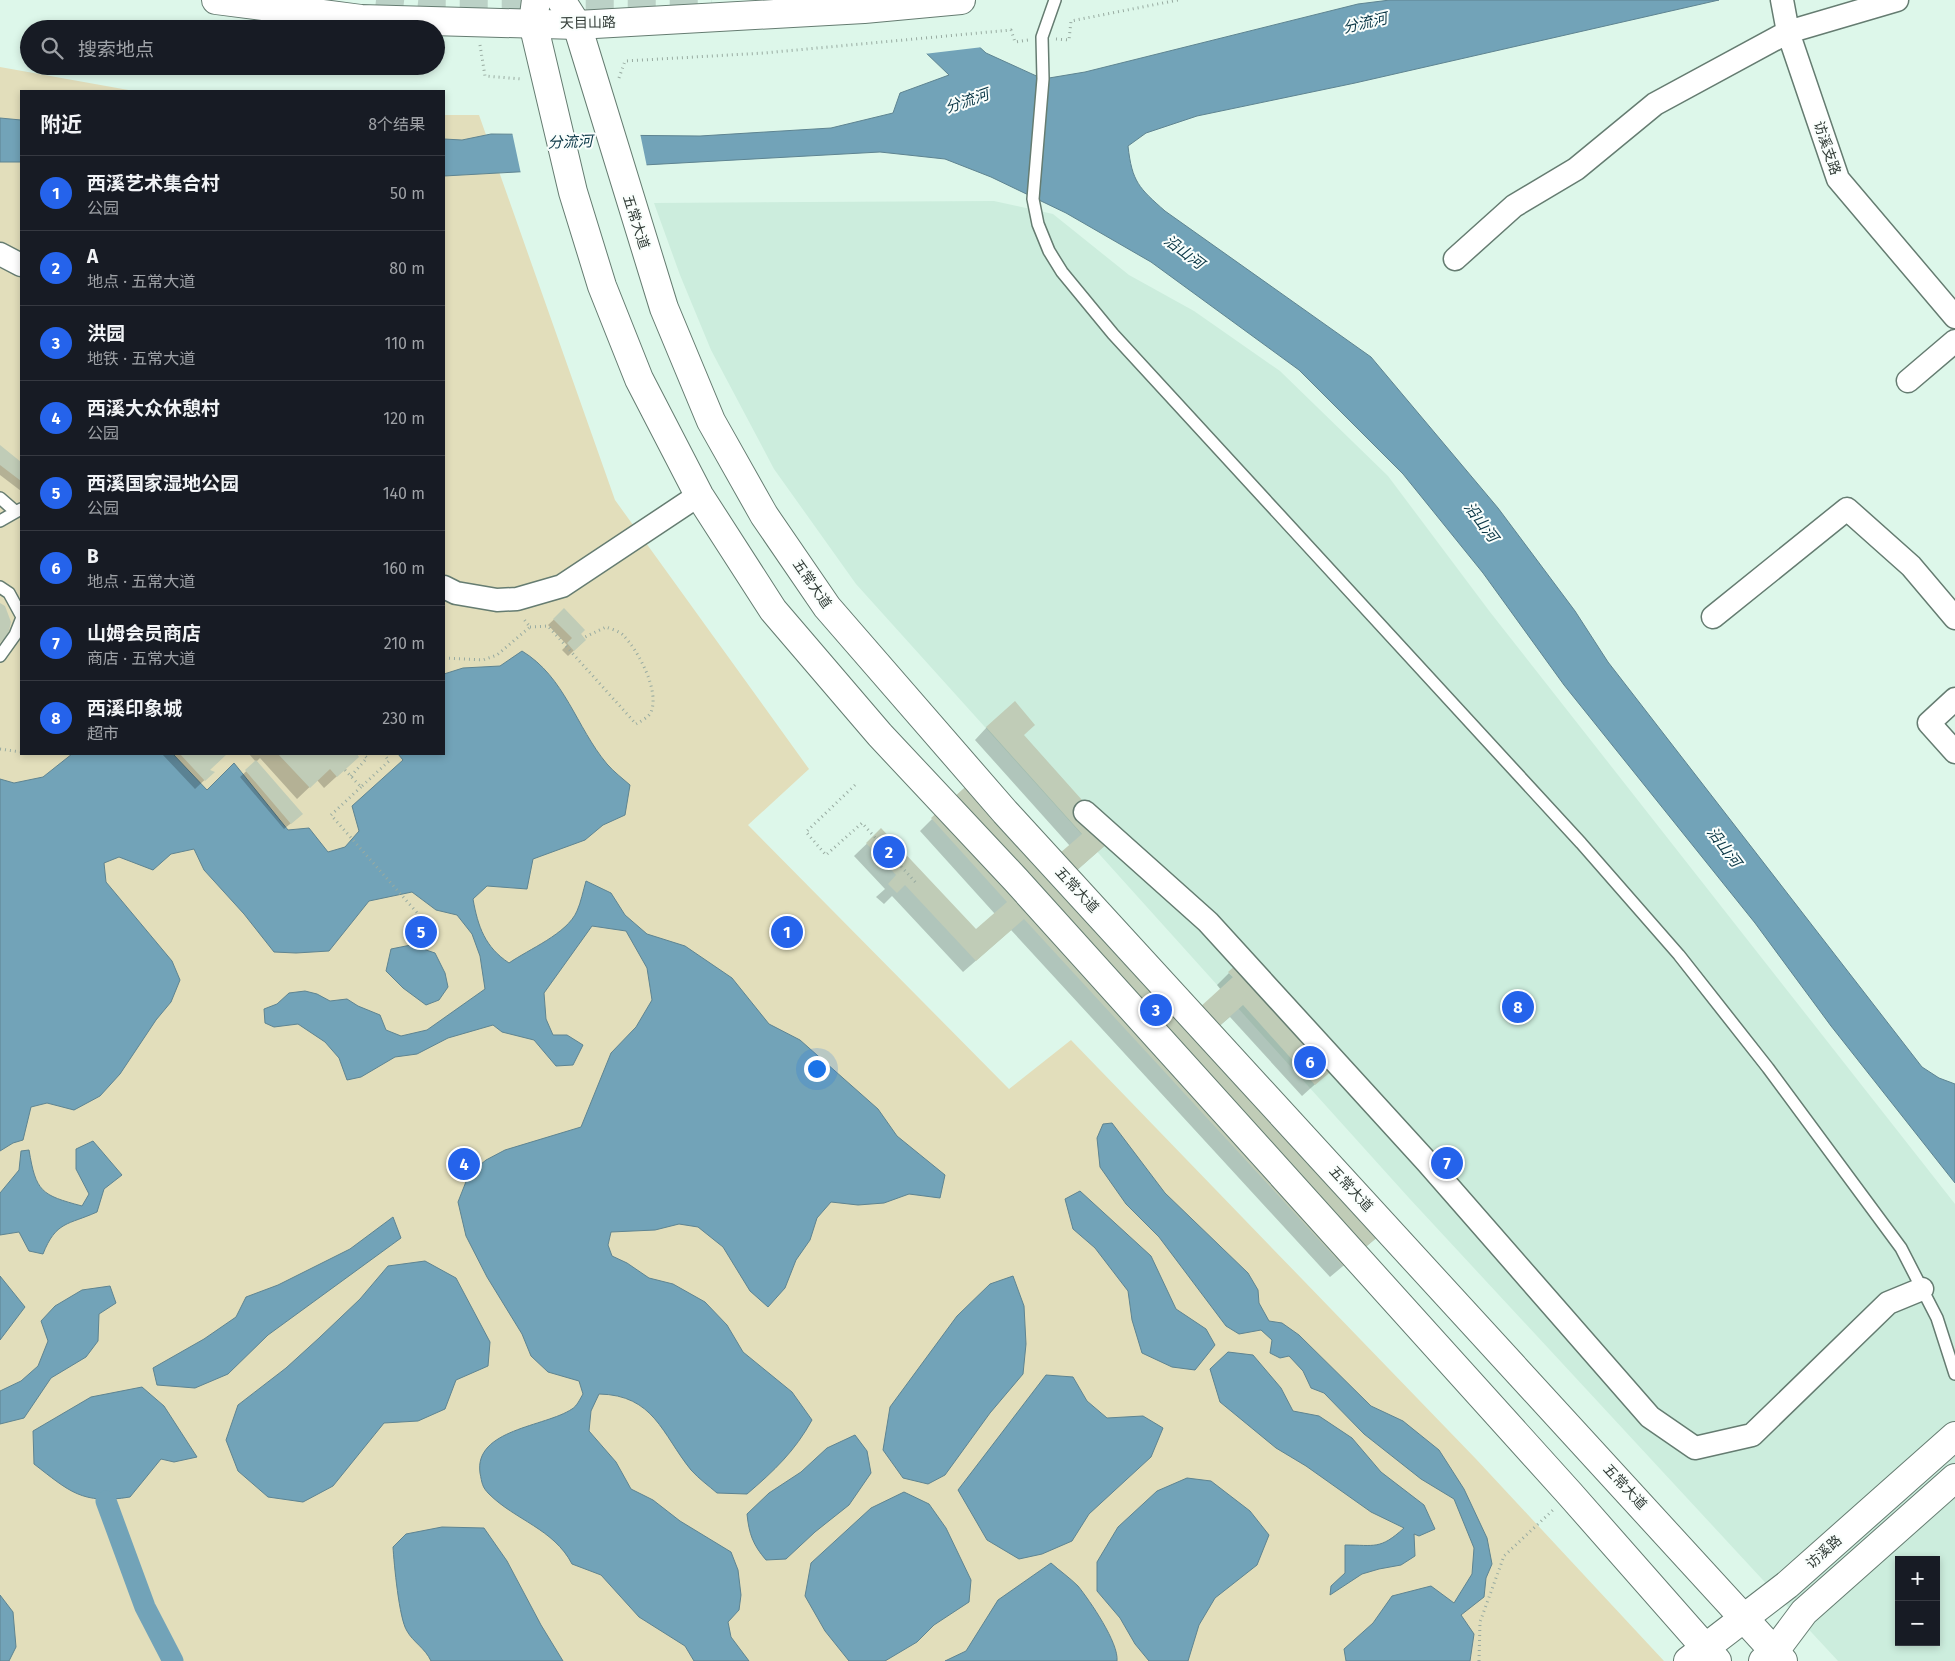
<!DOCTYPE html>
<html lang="zh">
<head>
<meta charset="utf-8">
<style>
	:root { --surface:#171b24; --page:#242831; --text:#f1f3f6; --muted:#9ea1a6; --line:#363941; --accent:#2563eb }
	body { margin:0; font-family:"Fira Sans","Noto Sans SC",sans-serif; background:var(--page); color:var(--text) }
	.controls { position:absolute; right:15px; bottom:15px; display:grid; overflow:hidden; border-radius:0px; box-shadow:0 2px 8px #0003 }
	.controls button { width:45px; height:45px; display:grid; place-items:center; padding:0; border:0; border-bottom:1px solid var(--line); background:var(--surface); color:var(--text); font:25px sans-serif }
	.you { position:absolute; left:816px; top:1068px; width:18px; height:18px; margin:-12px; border:4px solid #fff; border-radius:50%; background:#1a73e8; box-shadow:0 0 0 8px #1a73e833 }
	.badge { display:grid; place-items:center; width:32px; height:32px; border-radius:50%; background:var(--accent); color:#fff; font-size:16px; font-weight:700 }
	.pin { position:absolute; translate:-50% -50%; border:2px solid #fff; box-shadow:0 1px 5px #0006 }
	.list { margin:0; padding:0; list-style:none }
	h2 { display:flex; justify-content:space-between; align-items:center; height:65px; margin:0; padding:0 20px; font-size:21px }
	h2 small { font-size:16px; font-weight:400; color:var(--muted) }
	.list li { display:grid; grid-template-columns:32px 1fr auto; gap:15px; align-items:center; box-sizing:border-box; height:75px; padding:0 20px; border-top:1px solid var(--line) }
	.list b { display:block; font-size:19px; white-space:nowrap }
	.list p { margin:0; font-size:16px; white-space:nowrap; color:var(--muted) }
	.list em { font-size:16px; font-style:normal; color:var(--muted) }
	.icon { flex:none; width:28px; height:28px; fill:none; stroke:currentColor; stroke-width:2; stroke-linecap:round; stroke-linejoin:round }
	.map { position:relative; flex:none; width:1955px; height:1661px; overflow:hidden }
	.search { position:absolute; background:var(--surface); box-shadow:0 2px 8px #0003; left:20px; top:20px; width:425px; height:55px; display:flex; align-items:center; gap:12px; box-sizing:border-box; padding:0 18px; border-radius:28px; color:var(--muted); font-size:19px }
	.panel { position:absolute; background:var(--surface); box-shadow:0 2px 8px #0003; left:20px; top:90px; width:425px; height:665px; border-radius:0px }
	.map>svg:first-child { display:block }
	.built { fill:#cceddd; fill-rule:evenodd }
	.green { fill:#e2debb }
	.water { fill:#72a3b8; stroke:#5e8491 }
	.pier { fill:#ddf7ea }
	.shadow { fill:#0003 }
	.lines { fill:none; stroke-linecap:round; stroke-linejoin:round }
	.canal { stroke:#72a3b8; stroke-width:21 }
	.building { fill:#c0ccb7 }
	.trunk-tunnel { stroke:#bbd1c6; stroke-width:28; stroke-dasharray:28 14; stroke-linecap:butt }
	.service-casing { stroke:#657c71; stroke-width:14 }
	.minor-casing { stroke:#657c71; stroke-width:25 }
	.tertiary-casing { stroke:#657c71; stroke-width:30 }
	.secondary-casing { stroke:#657c71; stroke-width:30 }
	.primary-casing { stroke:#657c71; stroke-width:30 }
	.path { stroke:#98aba1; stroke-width:3; stroke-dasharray:1 4; stroke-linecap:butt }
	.service { stroke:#fff; stroke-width:11 }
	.minor { stroke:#fff; stroke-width:22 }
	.tertiary { stroke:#fff; stroke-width:28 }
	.secondary { stroke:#fff; stroke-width:28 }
	.primary { stroke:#fff; stroke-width:28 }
	.labels { text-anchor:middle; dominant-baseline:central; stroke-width:4; stroke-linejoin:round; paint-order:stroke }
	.street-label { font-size:14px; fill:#313b36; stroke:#f9fefc }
	.water-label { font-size:15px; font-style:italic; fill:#0b3847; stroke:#f9fefc }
</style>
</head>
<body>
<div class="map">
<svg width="1955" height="1661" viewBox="0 0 1955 1661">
	<rect width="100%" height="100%" fill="#ddf7ea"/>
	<path class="built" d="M994,201L1053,214L1129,275L1194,311L1280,371L1388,476L1490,612L1955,1204V1661H1838L1409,1198L856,584L774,469L711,350L680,275L654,203ZM1899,1560H1936V1642H1899Z"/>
	<path class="green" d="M0,67L134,91H21V754H444V115H479L615,500L809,769L748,825L1009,1089L1071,1040L1476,1459L1664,1661H0Z"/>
	<path class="water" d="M871,0H928L986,53L1043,79L1085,72L1358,4L1390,0H1719L1355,83L1197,116L1146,133L1128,146C1132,182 1139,188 1165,211L1371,357L1498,508L1575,611L1608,662L1922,1067L1939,1078L1955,1084V1183L1831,1026L1755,923L1564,685L1483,573L1403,474L1299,370L1151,262L1066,213L991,177L945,159L880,152L444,176V139L462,140L491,134L700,136L831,128L893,113L900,93L949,75Z
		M0,118L21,120V162H0Z
		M522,651C565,677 576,727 607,764C614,772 622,778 630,785L625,815L603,825L585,840L533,859L527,889L487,886L473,899C478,927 485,947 509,963C529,949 567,934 577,911C581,902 583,891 586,881L611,893L625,915L647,934L685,946L732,978L769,1024L800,1040L878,1109L897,1136L945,1175L940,1198L909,1194L884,1203L858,1205L831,1202L817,1218L810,1240L796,1260L785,1288L768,1307L750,1291L723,1247L698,1227L679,1224L655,1230L611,1232L608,1245L612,1256L627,1263L649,1278L673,1284L705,1302L727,1325L743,1352L792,1392L812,1420C795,1451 774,1471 747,1494L717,1493C709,1486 699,1479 691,1470C662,1434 654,1395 599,1394L591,1411L589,1431L616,1462L631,1489L653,1500L680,1521L731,1552L738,1570L741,1595L739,1610L728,1622L731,1637L749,1661H694L685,1646L639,1617L601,1575L572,1564C554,1529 515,1520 489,1494C482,1487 482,1483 480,1473C474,1429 545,1427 572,1409C577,1406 580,1399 583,1394L579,1381L548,1372L531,1356L522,1334L487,1277L466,1236L458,1202L469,1174L486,1160L505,1150L581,1127L611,1053L636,1027L652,1000L647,968L626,931L592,926L544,993L546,1019L553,1035H567L583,1045L573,1065L556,1066L534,1040L502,1032L493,1025L448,1038L417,1054L395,1057L361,1077L347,1080L339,1058L325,1042L298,1024L274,1027L265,1023L264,1009L277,1004L289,993L305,991L317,994L330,1001L347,999L358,1006L380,1015L386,1030L401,1036L427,1030L485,989L480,956L472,934L457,915L436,910L412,892L369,901L329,951L296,953L274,952L244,914L204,870L194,849L171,854L153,870L119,857L104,863L106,882L172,961L180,980L171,1002L156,1020L120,1074L100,1096L74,1110L47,1103L31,1107L23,1140L13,1143L0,1151V779L14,783L43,777L72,754H173L207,790L234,763L288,830L309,828L328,852L345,847L359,831L352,806L403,760L398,754H444V674L463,668L500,666Z
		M411,945L435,953L445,973L448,987L439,1000L426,1005L403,988L386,971L391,949Z
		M1112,1123L1165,1193L1248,1273L1258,1290L1259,1303L1269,1321L1282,1323L1299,1335L1371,1406L1403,1421L1439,1450L1464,1489L1487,1538L1492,1564L1486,1578L1484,1597L1461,1615L1474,1634L1470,1661H1346L1344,1649L1373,1623L1392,1596L1431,1586L1454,1603L1472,1574L1474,1548L1454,1499L1421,1479L1364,1434L1324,1393L1311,1388L1303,1371L1289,1356L1280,1358L1270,1353L1272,1340L1261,1330L1239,1334L1226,1326L1159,1237L1126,1204L1100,1167L1097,1138L1103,1124Z
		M93,1141L122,1175L104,1189L97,1212C68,1225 56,1221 43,1254L29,1251L19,1232L0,1235V1193L19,1170L21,1151L29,1150C36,1192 41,1195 82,1206L89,1194L76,1169V1149Z
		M1080,1191L1151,1256L1176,1309L1206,1329L1215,1345L1195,1370L1172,1367L1142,1353L1132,1320L1128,1291L1095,1248L1073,1229L1065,1199Z
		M393,1217L401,1238L268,1335L228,1374L195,1388L157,1385L153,1368L204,1339L236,1317L246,1297L278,1285L350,1249Z
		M425,1261L456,1278L490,1342L488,1366L456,1380L445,1409L418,1421L384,1423L333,1486L303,1502L268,1497L238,1471L226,1440L238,1405L286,1368L319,1338L360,1299L388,1266Z
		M0,1276L25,1307L0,1340Z
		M1013,1276L1024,1306L1026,1344L1023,1374L990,1413L945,1475L928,1484L903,1478L883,1450L890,1407L957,1316L990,1284Z
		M110,1286L116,1303L99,1314L98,1341L86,1357L51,1378L24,1418L0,1424V1391L21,1381L38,1366L48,1341L41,1321L55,1306L82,1290Z
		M1228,1352L1253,1355L1281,1388L1293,1411L1319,1416L1352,1438L1381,1472L1424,1505L1435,1529L1419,1536L1414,1534L1415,1556L1401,1565L1379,1569L1362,1574L1330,1595L1331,1586L1345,1573V1545C1375,1545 1380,1550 1404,1528L1371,1512L1306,1466L1276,1448L1220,1402L1210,1369Z
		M1046,1375L1073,1377L1087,1401L1107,1418L1143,1416L1163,1428L1151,1457L1089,1514L1072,1541L1042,1554L1019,1559L987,1540L958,1490Z
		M142,1387L164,1406L197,1457L174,1462L161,1459L130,1497C82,1505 69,1491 34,1464L33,1431L91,1397Z
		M855,1435L867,1451L871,1473L849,1505L815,1532L786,1559L766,1560C753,1545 749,1534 747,1514L769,1493L801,1472L827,1448Z
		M1187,1478L1211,1481L1250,1511L1269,1535L1257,1565L1215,1598L1199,1625L1188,1661H1149L1135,1644L1120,1618L1097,1591V1562L1118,1527L1157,1491Z
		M904,1492L929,1504L946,1528L971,1580L969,1602L934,1625L917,1642L885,1661H849L825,1631L805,1596L811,1563L871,1508Z
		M442,1527L484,1528L507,1561L541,1625L563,1661H431C425,1648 413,1642 407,1631C399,1619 394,1563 393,1547L406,1534Z
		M1051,1563C1060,1571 1070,1578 1078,1586C1090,1601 1119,1643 1117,1661H945L966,1651L998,1600Z
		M0,1595L13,1612L16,1647L9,1661H0Z"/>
	<path class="pier" d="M931,0L983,47L924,54L869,2Z
		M512,132L640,133L647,167L521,174Z"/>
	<path class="shadow" d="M0,447L21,464V491L0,475Z
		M564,610L585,640L568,656L562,650L567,645L548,625Z
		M987,727L1023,735L1114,837L1075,872L1199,1010L1221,990L1217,985L1229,973L1332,1069L1302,1096L1230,1017L1216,1029L1380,1235L1330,1277L1011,930L963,972L892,896L884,904L876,897L885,889L854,856L881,830L976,931L995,914L920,831L932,819L1060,854L1070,846L975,740Z
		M162,754L207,755L226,754L208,771L213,772L195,789Z
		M249,754H355L358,757L324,788L317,780L297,799L260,758L256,762L296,819L284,829L240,777L256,762Z"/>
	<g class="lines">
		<path class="canal" d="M106,1501L145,1607L173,1661"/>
	</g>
	<path class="building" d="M0,445L21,462V481L0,465Z
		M0,603L5,606L11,622L8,635L0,643Z
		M564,608L585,630L581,634L586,640L574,651L567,643L572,638L553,619Z
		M1015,701L1035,725L1024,735L1115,837L1076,871L1199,1008L1233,977L1228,972L1238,963L1334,1069L1315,1085L1243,1005L1217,1028L1394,1223L1343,1266L1024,919L976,961L905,885L897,893L888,884L896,875L866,843L881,828L976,929L1007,902L931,818L984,770L1060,853L1082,834L986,727Z
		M180,754H227L210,770L215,772L205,781Z
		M278,754H357L359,757L337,777L330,769L310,788Z
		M256,760L303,814L291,824L245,770Z"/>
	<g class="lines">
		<path class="trunk-tunnel" d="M376,0L420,5L712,6"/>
		<g class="service-casing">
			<path id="service" d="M1055,0L1042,37L1043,79L1033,199L1038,224L1049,251L1062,272L1113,334L1581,843L1679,955L1768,1068L1901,1248L1937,1318L1955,1374
				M0,498L16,512
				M0,521L21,509
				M0,587L9,593L21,615
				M0,656L15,635L21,620"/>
		</g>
		<g class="minor-casing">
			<path id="minor" d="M1782,0L1788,32L1838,179L1955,317
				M0,254L21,265
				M1455,259L1514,206L1576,169L1655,104L1788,32L1897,0
				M1908,381L1955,341
				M444,587L456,593L497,600L517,599L562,586L699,495
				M1713,617L1847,509L1911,566L1955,618
				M1955,699L1929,723L1955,752
				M1085,812L1208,922L1427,1162L1650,1417L1695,1448L1752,1435L1888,1303L1922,1289"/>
		</g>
		<g class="tertiary-casing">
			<path id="tertiary" d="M1688,1661L1787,1585L1955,1436
				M1763,1661L1774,1652L1804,1612L1955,1478"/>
		</g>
		<g class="secondary-casing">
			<path id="secondary" d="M536,0L533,23L573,192L602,286L639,379L699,495L773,610L880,735L1016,880L1570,1494L1717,1661
				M561,0L577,25L664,308L711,421L764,515L827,607L1005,812L1783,1661"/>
		</g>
		<g class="primary-casing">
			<path id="primary" d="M216,0L361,19L577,25L864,9L961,0"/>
		</g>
		<path class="path" d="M1056,39L1069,40L1071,21L1178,0
			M480,45L485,76L522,79
			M619,78L625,61L764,53L1011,30L1015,42L1028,40
			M530,627L548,626L636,724C641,721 649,717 651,712C660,691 638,650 623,635C619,631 611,629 606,627L585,637
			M444,658L483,660L497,655L530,627L523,618
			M0,749L21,752
			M345,770L361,787L389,761L384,754
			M351,776L367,758L363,754
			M855,785L806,832L826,855L862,823L917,884
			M361,787L331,815L419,915
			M1479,1661L1480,1622L1504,1556L1553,1510"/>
		<use href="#service" class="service"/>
		<use href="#minor" class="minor"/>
		<use href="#tertiary" class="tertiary"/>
		<use href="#secondary" class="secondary"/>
		<use href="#primary" class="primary"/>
	</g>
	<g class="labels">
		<g class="street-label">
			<text transform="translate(588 23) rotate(-1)">天目山路</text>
			<text transform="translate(1827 148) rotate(71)">访溪支路</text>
			<text transform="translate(636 222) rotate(72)">五常大道</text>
			<text transform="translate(812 584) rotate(55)">五常大道</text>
			<text transform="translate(1077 890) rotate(47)">五常大道</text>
			<text transform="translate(1351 1189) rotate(47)">五常大道</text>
			<text transform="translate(1625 1487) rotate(47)">五常大道</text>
			<text transform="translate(1824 1552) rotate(-42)">访溪路</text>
		</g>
		<g class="water-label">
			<text transform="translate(1365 23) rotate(-13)">分流河</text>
			<text transform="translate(967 101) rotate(-19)">分流河</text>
			<text transform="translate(570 142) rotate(-2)">分流河</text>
			<text transform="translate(1184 252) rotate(37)">沿山河</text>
			<text transform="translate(1481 522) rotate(53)">沿山河</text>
			<text transform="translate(1724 847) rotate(53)">沿山河</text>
		</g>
	</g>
</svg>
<div class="controls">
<button>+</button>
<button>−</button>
</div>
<div class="you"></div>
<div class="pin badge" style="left:787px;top:932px">1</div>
<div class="pin badge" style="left:889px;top:852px">2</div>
<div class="pin badge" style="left:1156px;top:1010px">3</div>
<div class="pin badge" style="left:464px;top:1164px">4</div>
<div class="pin badge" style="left:421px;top:932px">5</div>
<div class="pin badge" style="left:1310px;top:1062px">6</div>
<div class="pin badge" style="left:1447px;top:1163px">7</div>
<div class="pin badge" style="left:1518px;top:1007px">8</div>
<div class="search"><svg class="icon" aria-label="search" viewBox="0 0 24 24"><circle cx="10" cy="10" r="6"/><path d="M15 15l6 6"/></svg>搜索地点</div>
<section class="panel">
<h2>附近<small>8个结果</small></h2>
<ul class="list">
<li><span class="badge">1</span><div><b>西溪艺术集合村</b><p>公园</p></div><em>50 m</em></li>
<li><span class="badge">2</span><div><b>A</b><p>地点 · 五常大道</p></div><em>80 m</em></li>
<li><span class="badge">3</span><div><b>洪园</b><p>地铁 · 五常大道</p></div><em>110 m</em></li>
<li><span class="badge">4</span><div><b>西溪大众休憩村</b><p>公园</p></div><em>120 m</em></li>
<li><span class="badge">5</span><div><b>西溪国家湿地公园</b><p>公园</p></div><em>140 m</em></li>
<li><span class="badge">6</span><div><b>B</b><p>地点 · 五常大道</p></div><em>160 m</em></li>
<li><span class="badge">7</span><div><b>山姆会员商店</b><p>商店 · 五常大道</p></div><em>210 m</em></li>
<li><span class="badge">8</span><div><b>西溪印象城</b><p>超市</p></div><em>230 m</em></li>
</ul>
</section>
</div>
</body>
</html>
